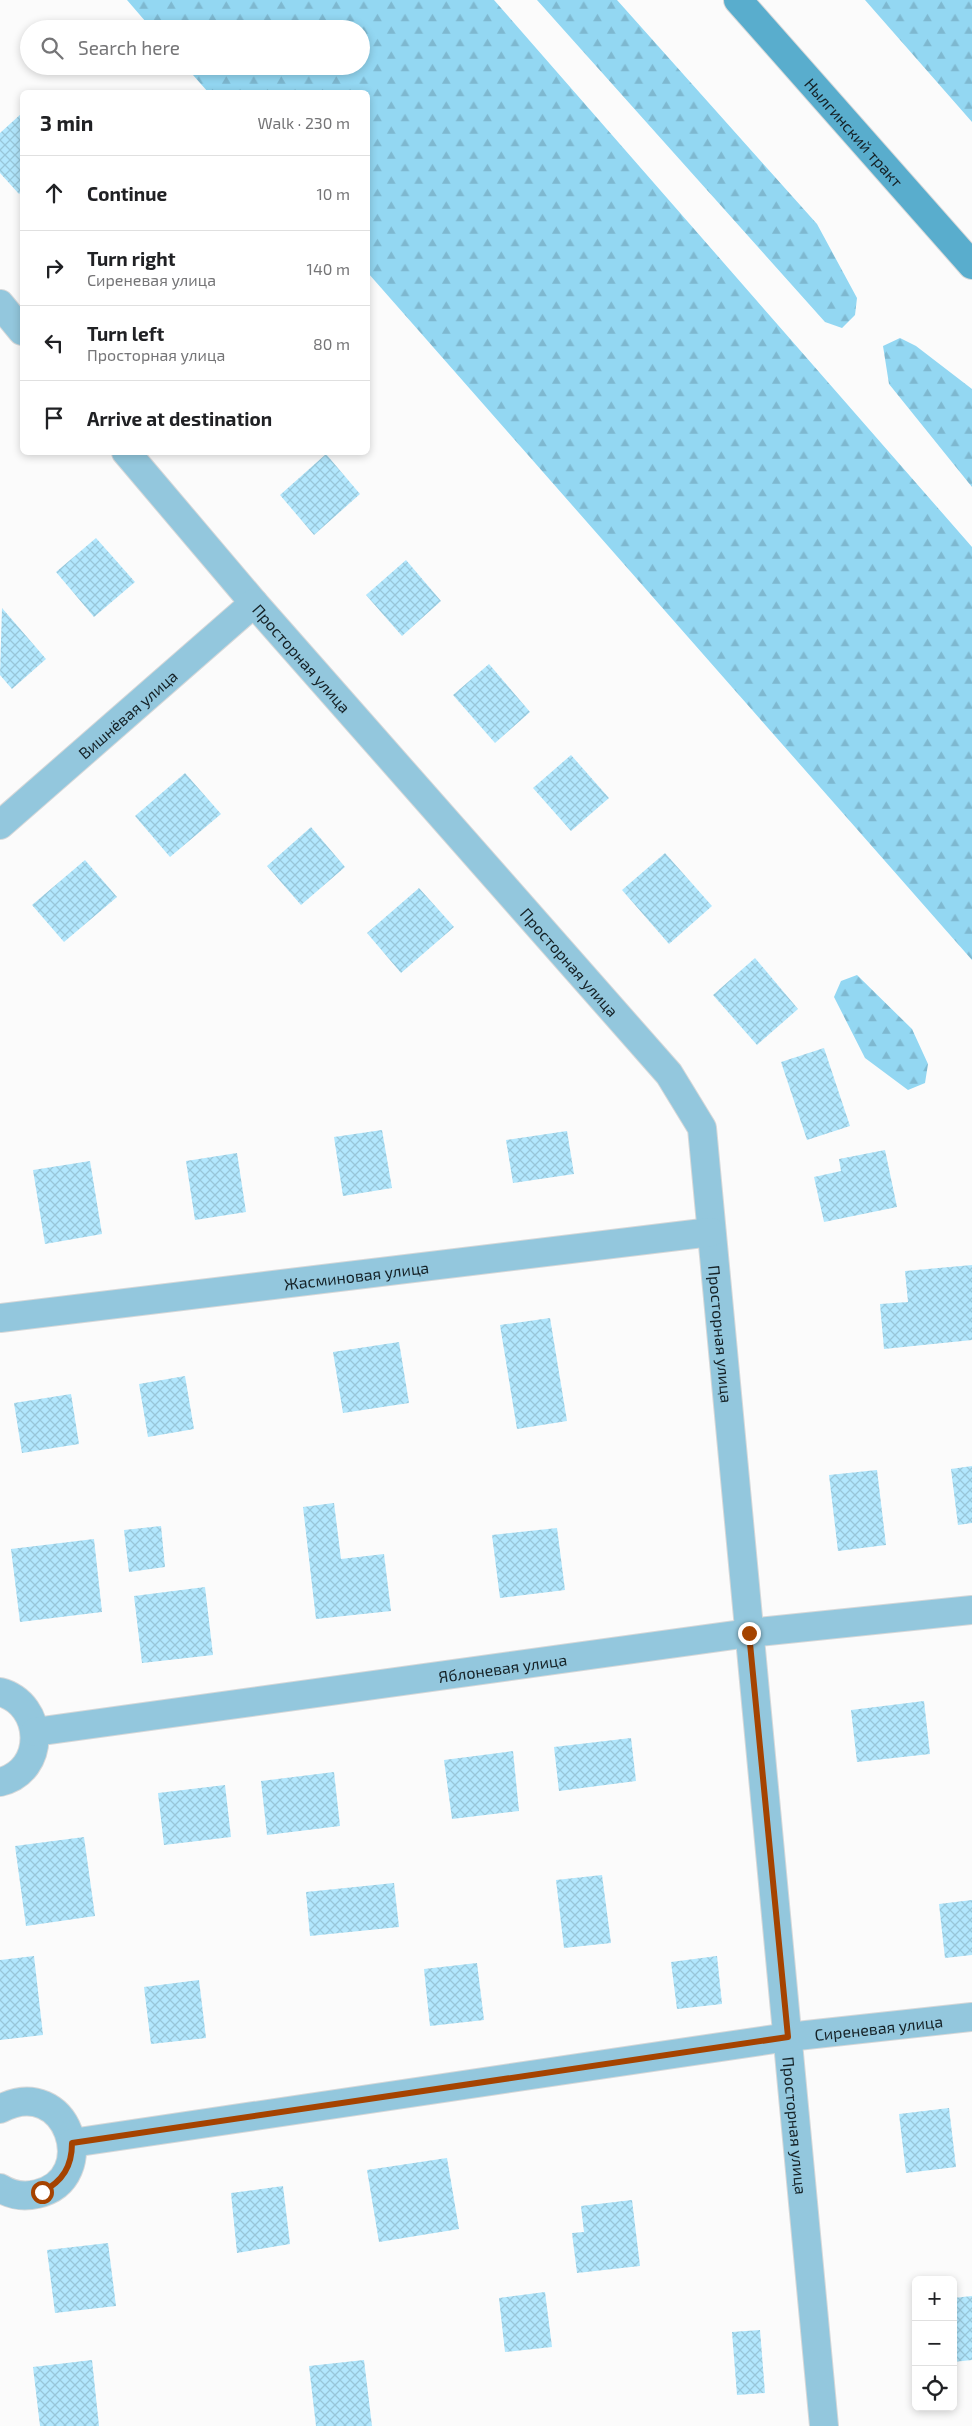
<!DOCTYPE html>
<html lang="en">
<head>
<meta charset="utf-8">
<style>
	:root { --surface:#fff; --page:#f6f6f6; --text:#202124; --muted:#757577; --line:#e0e0e0 }
	body { margin:0; font-family:"Exo 2",sans-serif; background:var(--page); color:var(--text) }
	.controls { position:absolute; right:15px; bottom:15px; display:grid; overflow:hidden; border-radius:8px; box-shadow:0 2px 8px #0003 }
	.controls button { width:45px; height:45px; display:grid; place-items:center; padding:0; border:0; border-bottom:1px solid var(--line); background:var(--surface); color:var(--text); font:25px sans-serif }
	.stop { position:absolute; width:15px; height:15px; margin:-11px; border:4px solid #a54300; border-radius:50%; background:#fff }
	.stop.end { background:#a54300; border-color:#fff; box-shadow:0 1px 5px #0008 }
	.list { margin:0; padding:0; list-style:none }
	h2 { display:flex; justify-content:space-between; align-items:center; height:65px; margin:0; padding:0 20px; font-size:21px }
	h2 small { font-size:16px; font-weight:400; color:var(--muted) }
	.list li { display:grid; grid-template-columns:32px 1fr auto; gap:15px; align-items:center; box-sizing:border-box; height:75px; padding:0 20px; border-top:1px solid var(--line) }
	.list b { display:block; font-size:19px; white-space:nowrap }
	.list p { margin:0; font-size:16px; white-space:nowrap; color:var(--muted) }
	.list em { font-size:16px; font-style:normal; color:var(--muted) }
	.icon { flex:none; width:28px; height:28px; fill:none; stroke:currentColor; stroke-width:2; stroke-linecap:round; stroke-linejoin:round }
	.map { position:relative; flex:none; width:972px; height:2426px; overflow:hidden }
	.search { position:absolute; background:var(--surface); box-shadow:0 2px 8px #0003; left:20px; top:20px; width:350px; height:55px; display:flex; align-items:center; gap:12px; box-sizing:border-box; padding:0 18px; border-radius:28px; color:var(--muted); font-size:19px }
	.panel { position:absolute; background:var(--surface); box-shadow:0 2px 8px #0003; left:20px; top:90px; width:350px; height:365px; border-radius:8px }
	.map>svg:first-child { display:block }
	.forest { fill:url(#forest-firs) }
	.building { fill:url(#building-cross-hatch) }
	.lines { fill:none; stroke-linecap:round; stroke-linejoin:round }
	.minor-casing { stroke:#d6d8d9; stroke-width:30 }
	.secondary-casing { stroke:#d6d8d9; stroke-width:30 }
	.minor { stroke:#93c7dd; stroke-width:28 }
	.secondary { stroke:#59adcd; stroke-width:28 }
	.route { stroke:#a54300; stroke-width:6 }
	.labels { text-anchor:middle; dominant-baseline:central; stroke-width:4.5; stroke-linejoin:round; paint-order:stroke }
	.street-label { font-size:16px; fill:#152227; stroke:#fbfbfb }
</style>
</head>
<body>
<div class="map">
<svg width="972" height="2426" viewBox="0 0 972 2426">
	<defs>
		<pattern id="forest-firs" width="22" height="20" patternUnits="userSpaceOnUse" patternTransform="scale(1.25)"><rect width="22" height="20" fill="#93d7f2"/><path d="M5 1l3.5 6h-7zM16 11l3.5 6h-7z" fill="#7eb8d0"/></pattern>
		<pattern id="building-cross-hatch" width="8" height="8" patternUnits="userSpaceOnUse" patternTransform="scale(1.25)"><rect width="8" height="8" fill="#b2e7fd"/><path d="M0 0l8 8M0 8l8-8" fill="none" stroke="#98c6d9"/></pattern>
	</defs>
	<rect width="100%" height="100%" fill="#fbfbfb"/>
	<path class="forest" d="M127,0H494L972,547V960L368,273V92H208L185,66H361V29H152Z
		M537,0H617L817,224L857,298L855,315L842,328L825,322Z
		M865,0H972V122Z
		M900,338L916,346L972,389V487L889,384L883,346Z
		M857,975L912,1029L928,1064L925,1083L908,1090L865,1058L834,997L841,981Z"/>
	<path class="building" d="M22,113V191L19,194L0,173V133Z
		M326,454L360,494L314,535L280,495Z
		M96,538L135,582L94,617L56,572Z
		M406,560L441,601L402,636L366,595Z
		M2,608L46,659L12,689L0,675Z
		M489,664L530,712L495,743L453,695Z
		M571,755L609,798L571,831L533,788Z
		M185,773L221,814L170,857L135,816Z
		M311,827L345,867L301,905L267,866Z
		M665,853L712,906L669,944L622,890Z
		M85,860L117,897L64,942L32,905Z
		M419,888L454,927L401,973L367,933Z
		M755,958L798,1009L757,1045L713,995Z
		M824,1048L850,1126L807,1140L781,1062Z
		M382,1130L392,1188L343,1196L334,1137Z
		M567,1131L574,1174L513,1183L506,1140Z
		M885,1150L897,1207L824,1222L814,1177L841,1171L839,1159Z
		M237,1153L246,1212L195,1220L186,1161Z
		M90,1161L102,1234L45,1244L33,1170Z
		M972,1265V1340L884,1349L880,1304L908,1302L905,1271Z
		M550,1318L567,1421L517,1429L500,1325Z
		M399,1342L409,1403L343,1413L333,1352Z
		M185,1376L194,1429L148,1437L139,1384Z
		M71,1394L79,1444L22,1453L14,1403Z
		M972,1466V1523L958,1525L951,1469Z
		M877,1470L886,1545L838,1551L829,1475Z
		M334,1503L341,1559L384,1554L391,1611L316,1619L303,1507Z
		M161,1526L165,1567L129,1572L124,1530Z
		M557,1528L565,1590L500,1598L492,1535Z
		M94,1539L102,1612L20,1622L11,1549Z
		M205,1587L213,1655L142,1663L134,1596Z
		M924,1701L930,1754L857,1762L851,1710Z
		M631,1738L636,1781L559,1791L554,1747Z
		M513,1751L519,1811L452,1819L444,1760Z
		M334,1772L340,1826L267,1835L261,1781Z
		M225,1785L231,1837L164,1845L158,1793Z
		M84,1837L95,1916L26,1926L15,1846Z
		M602,1875L611,1943L564,1948L556,1880Z
		M394,1883L399,1927L310,1936L306,1892Z
		M972,1900V1955L945,1958L939,1904Z
		M34,1956L43,2035L0,2040V1960Z
		M717,1956L722,2004L677,2009L671,1962Z
		M477,1963L484,2020L430,2026L424,1969Z
		M199,1980L206,2038L151,2044L144,1987Z
		M949,2108L956,2167L906,2173L899,2114Z
		M447,2158L459,2229L379,2242L367,2170Z
		M283,2186L290,2244L237,2253L231,2193Z
		M632,2200L640,2266L577,2273L572,2233L584,2232L581,2206Z
		M108,2243L116,2306L55,2313L47,2250Z
		M545,2292L552,2347L505,2352L499,2298Z
		M972,2296V2360L953,2362V2298Z
		M760,2330L765,2393L737,2395L732,2332Z
		M92,2360L99,2426H40L33,2367Z
		M364,2360L372,2426H316L309,2366Z"/>
	<g class="lines">
		<g class="minor-casing">
			<g id="minor">
				<path d="M0,304L22,331"/>
				<path id="s1" d="M126,452L254,603L669,1074L702,1128L824,2426"/>
				<path id="s2" d="M0,825L254,603"/>
				<path id="s3" d="M0,1318L711,1232"/>
				<path d="M0,1692C45,1704 47,1771 0,1782"/>
				<path id="s4" d="M35,1732L749,1633L972,1610"/>
				<path d="M0,2109C68,2073 102,2179 37,2194C24,2197 11,2195 0,2188"/>
				<path id="s5" d="M72,2143L788,2037L972,2017"/>
			</g>
		</g>
		<g class="secondary-casing">
			<g id="secondary">
				<path id="s6" d="M738,0L972,265"/>
			</g>
		</g>
		<use href="#minor" class="minor"/>
		<use href="#secondary" class="secondary"/>
	</g>
	<g class="lines">
		<path class="route" d="M42,2192C63,2181 72,2166 72,2143L788,2037L749,1633"/>
	</g>
	<g class="labels">
		<g class="street-label">
			<text stroke="none"><textPath href="#s6" startOffset="176">Нылгинский тракт</textPath></text>
			<text stroke="none"><textPath href="#s1" startOffset="271">Просторная улица</textPath></text>
			<text stroke="none"><textPath href="#s2" startOffset="169">Вишнёвая улица</textPath></text>
			<text stroke="none"><textPath href="#s1" startOffset="676">Просторная улица</textPath></text>
			<text stroke="none"><textPath href="#s3" startOffset="359">Жасминовая улица</textPath></text>
			<text stroke="none"><textPath href="#s1" startOffset="1096">Просторная улица</textPath></text>
			<text stroke="none"><textPath href="#s4" startOffset="472">Яблоневая улица</textPath></text>
			<text stroke="none"><textPath href="#s5" startOffset="815">Сиреневая улица</textPath></text>
			<text stroke="none"><textPath href="#s1" startOffset="1891">Просторная улица</textPath></text>
		</g>
	</g>
</svg>
<div class="controls">
<button>+</button>
<button>−</button>
<button><svg class="icon" aria-label="locate" viewBox="0 0 24 24"><circle cx="12" cy="12" r="6"/><path d="M12 2v4M12 18v4M2 12h4M18 12h4"/></svg></button>
</div>
<div class="stop" style="left:42px;top:2192px"></div>
<div class="stop end" style="left:749px;top:1633px"></div>
<div class="search"><svg class="icon" aria-label="search" viewBox="0 0 24 24"><circle cx="10" cy="10" r="6"/><path d="M15 15l6 6"/></svg>Search here</div>
<section class="panel">
<h2>3 min<small>Walk · 230 m</small></h2>
<ul class="list">
<li><svg class="icon" aria-label="ahead" viewBox="0 0 24 24"><path d="M12 20V5M6 11l6-6 6 6"/></svg><div><b>Continue</b></div><em>10 m</em></li>
<li><svg class="icon" aria-label="right" viewBox="0 0 24 24"><path d="M7 20v-9h11M14 6l5 5-5 5"/></svg><div><b>Turn right</b><p>Сиреневая улица</p></div><em>140 m</em></li>
<li><svg class="icon" aria-label="left" viewBox="0 0 24 24"><path d="M17 20v-9H6M10 6l-5 5 5 5"/></svg><div><b>Turn left</b><p>Просторная улица</p></div><em>80 m</em></li>
<li><svg class="icon" aria-label="arrive" viewBox="0 0 24 24"><path d="M6 21V4h12l-3 4 3 4H6"/></svg><div><b>Arrive at destination</b></div></li>
</ul>
</section>
</div>
</body>
</html>
